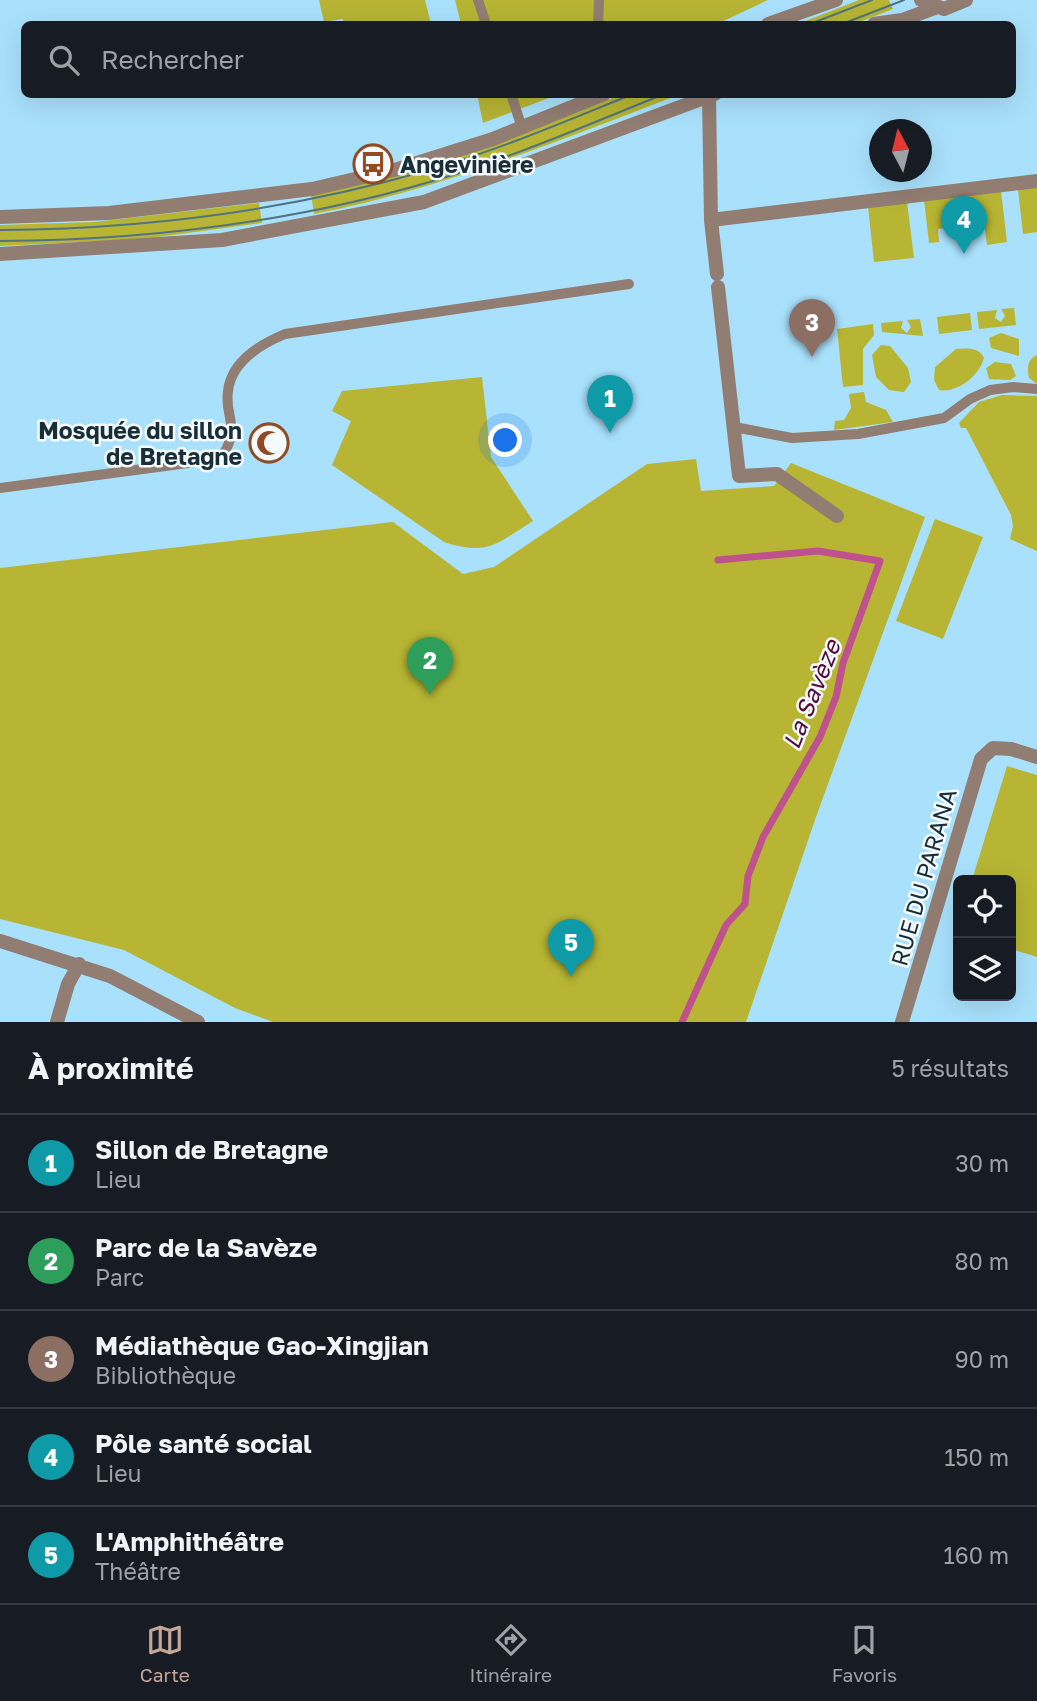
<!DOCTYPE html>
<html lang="fr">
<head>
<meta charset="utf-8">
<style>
	:root { --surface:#171b24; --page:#242831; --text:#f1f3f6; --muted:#9ea1a6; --line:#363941; --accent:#c6a797 }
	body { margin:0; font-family:"Golos Text",sans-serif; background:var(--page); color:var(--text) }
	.controls { position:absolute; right:21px; bottom:21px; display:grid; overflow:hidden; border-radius:10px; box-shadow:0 7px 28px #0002 }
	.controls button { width:63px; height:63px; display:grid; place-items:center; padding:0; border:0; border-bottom:2px solid var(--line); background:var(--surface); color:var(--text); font:35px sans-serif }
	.compass { position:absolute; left:869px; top:119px; width:63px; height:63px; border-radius:50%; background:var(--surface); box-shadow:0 7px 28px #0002; rotate:353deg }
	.you { position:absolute; left:506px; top:441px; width:24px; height:24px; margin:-18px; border:5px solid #fff; border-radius:50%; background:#1a73e8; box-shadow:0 0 0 10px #1a73e833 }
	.badge { display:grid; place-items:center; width:46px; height:46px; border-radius:50%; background:var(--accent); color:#fff; font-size:23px; font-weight:700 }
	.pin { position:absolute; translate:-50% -58px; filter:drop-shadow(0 2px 4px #0008) }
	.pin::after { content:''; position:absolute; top:37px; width:24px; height:21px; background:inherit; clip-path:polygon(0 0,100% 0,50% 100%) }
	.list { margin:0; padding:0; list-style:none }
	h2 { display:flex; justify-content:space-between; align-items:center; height:91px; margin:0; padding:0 28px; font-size:30px }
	h2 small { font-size:23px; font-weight:400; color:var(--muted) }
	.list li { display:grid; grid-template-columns:46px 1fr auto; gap:21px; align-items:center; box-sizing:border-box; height:98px; padding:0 28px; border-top:2px solid var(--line) }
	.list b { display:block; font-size:26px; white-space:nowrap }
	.list p { margin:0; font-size:23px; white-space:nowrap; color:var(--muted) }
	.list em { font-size:23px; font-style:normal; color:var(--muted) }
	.icon { flex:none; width:38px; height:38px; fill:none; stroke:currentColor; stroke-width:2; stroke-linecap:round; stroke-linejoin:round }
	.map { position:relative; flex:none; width:1037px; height:1022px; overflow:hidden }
	.search { position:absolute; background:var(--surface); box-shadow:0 7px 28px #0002; left:21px; right:21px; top:21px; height:77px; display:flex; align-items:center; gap:18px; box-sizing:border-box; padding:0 24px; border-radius:10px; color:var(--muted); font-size:26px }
	.sheet { height:581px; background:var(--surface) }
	nav { display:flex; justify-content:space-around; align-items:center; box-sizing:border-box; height:98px; border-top:2px solid var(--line); background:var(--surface); font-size:19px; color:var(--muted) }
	nav a { display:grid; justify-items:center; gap:4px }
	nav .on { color:var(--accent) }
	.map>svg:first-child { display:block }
	.green { fill:#b7b533 }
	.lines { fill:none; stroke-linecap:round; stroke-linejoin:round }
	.stream { stroke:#bf528e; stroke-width:7 }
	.lane { stroke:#927d72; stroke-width:10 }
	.street { stroke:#927d72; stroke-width:14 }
	.tram { stroke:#507383; stroke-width:2 }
	.labels { text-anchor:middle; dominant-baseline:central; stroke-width:5; stroke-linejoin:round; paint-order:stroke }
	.poi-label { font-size:23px; font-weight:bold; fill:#182e38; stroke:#f4fafd; text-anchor:start }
	.street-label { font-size:23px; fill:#182e38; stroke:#f4fafd }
	.water-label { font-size:24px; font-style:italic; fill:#530c38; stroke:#f4fafd }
</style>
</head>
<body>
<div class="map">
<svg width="1037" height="1022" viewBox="0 0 1037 1022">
	<rect width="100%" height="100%" fill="#a9e1fc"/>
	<path class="green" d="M319,0H425L431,24H347L342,19L324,22Z
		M455,0H768L717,24H461Z
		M859,0H889L893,9L854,24H798Z
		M477,94L557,95L483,123Z
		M620,95H678C558,141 441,189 314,214L311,194L515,136Z
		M1037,187V232L1023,234L1018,189Z
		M1001,191L1007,242L987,245L984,223L938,229L939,242L929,243L924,200Z
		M907,202L914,258L874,262L868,207Z
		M259,203L262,223L143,239L0,246V225L94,222Z
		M1014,308L1016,325L979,329L977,312L997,310L995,318L1001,322L1005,316L1001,309Z
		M970,313L972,330L939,334L937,317Z
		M920,319L923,336L882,332L881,323L903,321L901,328L907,333L911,327L907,320Z
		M873,324L874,335L863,349V385L843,387L837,329Z
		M1001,333L1019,339V356L991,348L989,338Z
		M881,345L890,346L908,368L911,382L904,392L889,390L876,377L872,355Z
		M956,349C967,348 979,347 984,358C979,376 958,393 939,390L934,380L935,367Z
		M1037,355V384L1029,378C1027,369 1027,359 1037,355Z
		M995,362L1011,364L1016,376L1010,380L989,379L986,368Z
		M482,377L491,457L533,521C496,544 488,556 444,542L332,465L351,421L332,411L342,391Z
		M864,392L866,402L886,410L893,422L834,430L835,421L844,420L851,408L849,394Z
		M1002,395L1037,396V551L1010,539L1013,526L1011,515L966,428H961L959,423L979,402Z
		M696,459L701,491L774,486L791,463L925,517L816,817L746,1022H273L235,1008L124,950L0,919V568L393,522L463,574L494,567L647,464Z
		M935,519L983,537L943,639L896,621Z
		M1007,766L1037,775V957L1011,949V880H972Z"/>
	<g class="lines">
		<path class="stream" d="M682,1022L726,925L745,904L748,876L763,837L820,737L836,697L843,663L880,561L818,551L718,560"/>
		<path class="lane" d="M478,0L486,24
			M598,24L599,0
			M511,94L522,128
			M734,427L792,438L858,434L944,418L970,399L990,390L1013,387L1037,389
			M0,488L203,461L223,455C241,425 224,417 228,391C231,362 261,344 285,334L629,284"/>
		<path class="street" d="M921,0L944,9L966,0
			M768,24L836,0
			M874,24L902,20L935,8
			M709,97L711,220L717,274
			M0,217L109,213L312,189L398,169L493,139L604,94
			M711,220L1037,181
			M0,254L222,240L424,202L715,94
			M718,287L739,476L777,474L837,516
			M0,941L110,976L198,1022
			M57,1022L68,984L79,964
			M902,1022L981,759L993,748L1011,749L1037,757"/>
		<path class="tram" d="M810,24L872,0
			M842,24L904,0
			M0,230C144,229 291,210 429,170C499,150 566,121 633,94
			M0,241C152,240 310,220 456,174C527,151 595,122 664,94"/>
	</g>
	<defs>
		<g id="bus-ring" transform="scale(2.0125)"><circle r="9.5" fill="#f4fafd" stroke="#914b23" stroke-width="1.5"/><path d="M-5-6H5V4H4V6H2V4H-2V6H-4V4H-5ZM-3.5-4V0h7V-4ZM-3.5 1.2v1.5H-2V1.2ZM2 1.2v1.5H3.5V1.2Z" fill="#914b23"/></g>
		<g id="mosque-ring" transform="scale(2.0125)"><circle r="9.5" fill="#f4fafd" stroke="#914b23" stroke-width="1.5"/><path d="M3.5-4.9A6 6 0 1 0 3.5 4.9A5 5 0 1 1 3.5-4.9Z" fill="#914b23"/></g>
	</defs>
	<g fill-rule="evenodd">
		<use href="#bus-ring" x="373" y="164"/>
		<use href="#mosque-ring" x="269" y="443"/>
	</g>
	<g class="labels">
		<g class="poi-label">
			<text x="400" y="164">Angevinière</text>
			<text x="242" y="430" text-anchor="end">Mosquée du sillon<tspan x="242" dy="26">de Bretagne</tspan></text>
		</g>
		<g class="street-label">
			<text transform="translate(923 877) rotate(-74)">RUE DU PARANA</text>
		</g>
		<g class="water-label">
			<text transform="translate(811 694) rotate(-68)">La Savèze</text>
		</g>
	</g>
</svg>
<div class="controls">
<button><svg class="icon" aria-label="locate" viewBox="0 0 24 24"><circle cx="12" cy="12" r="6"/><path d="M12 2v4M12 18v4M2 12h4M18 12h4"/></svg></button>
<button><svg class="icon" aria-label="layers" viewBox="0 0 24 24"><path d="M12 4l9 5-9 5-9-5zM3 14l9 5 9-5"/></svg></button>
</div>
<svg class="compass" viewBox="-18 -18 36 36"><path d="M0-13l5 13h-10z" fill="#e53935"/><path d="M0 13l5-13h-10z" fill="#9ea1a6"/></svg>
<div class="you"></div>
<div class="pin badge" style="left:610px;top:433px;background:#0f9aa8">1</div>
<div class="pin badge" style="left:430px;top:695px;background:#2e9e5b">2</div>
<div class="pin badge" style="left:812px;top:357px;background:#8d6e63">3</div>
<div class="pin badge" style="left:964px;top:254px;background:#0f9aa8">4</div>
<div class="pin badge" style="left:571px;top:977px;background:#0f9aa8">5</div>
<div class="search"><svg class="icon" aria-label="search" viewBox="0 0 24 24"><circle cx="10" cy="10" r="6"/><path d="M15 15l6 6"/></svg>Rechercher</div>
</div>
<section class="sheet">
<h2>À proximité<small>5 résultats</small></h2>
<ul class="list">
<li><span class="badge" style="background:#0f9aa8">1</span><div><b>Sillon de Bretagne</b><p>Lieu</p></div><em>30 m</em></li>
<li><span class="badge" style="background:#2e9e5b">2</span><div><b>Parc de la Savèze</b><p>Parc</p></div><em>80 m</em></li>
<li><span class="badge" style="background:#8d6e63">3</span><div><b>Médiathèque Gao-Xingjian</b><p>Bibliothèque</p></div><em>90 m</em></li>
<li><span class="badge" style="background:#0f9aa8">4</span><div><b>Pôle santé social</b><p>Lieu</p></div><em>150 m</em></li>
<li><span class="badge" style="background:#0f9aa8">5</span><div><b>L'Amphithéâtre</b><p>Théâtre</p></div><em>160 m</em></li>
</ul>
</section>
<nav>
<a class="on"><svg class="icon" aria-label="map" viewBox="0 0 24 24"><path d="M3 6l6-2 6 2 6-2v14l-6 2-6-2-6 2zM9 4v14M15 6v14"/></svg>Carte</a>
<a><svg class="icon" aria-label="directions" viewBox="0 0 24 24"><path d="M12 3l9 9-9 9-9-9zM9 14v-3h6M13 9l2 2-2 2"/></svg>Itinéraire</a>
<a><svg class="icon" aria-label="saved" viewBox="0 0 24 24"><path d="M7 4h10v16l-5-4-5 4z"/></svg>Favoris</a>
</nav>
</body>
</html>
